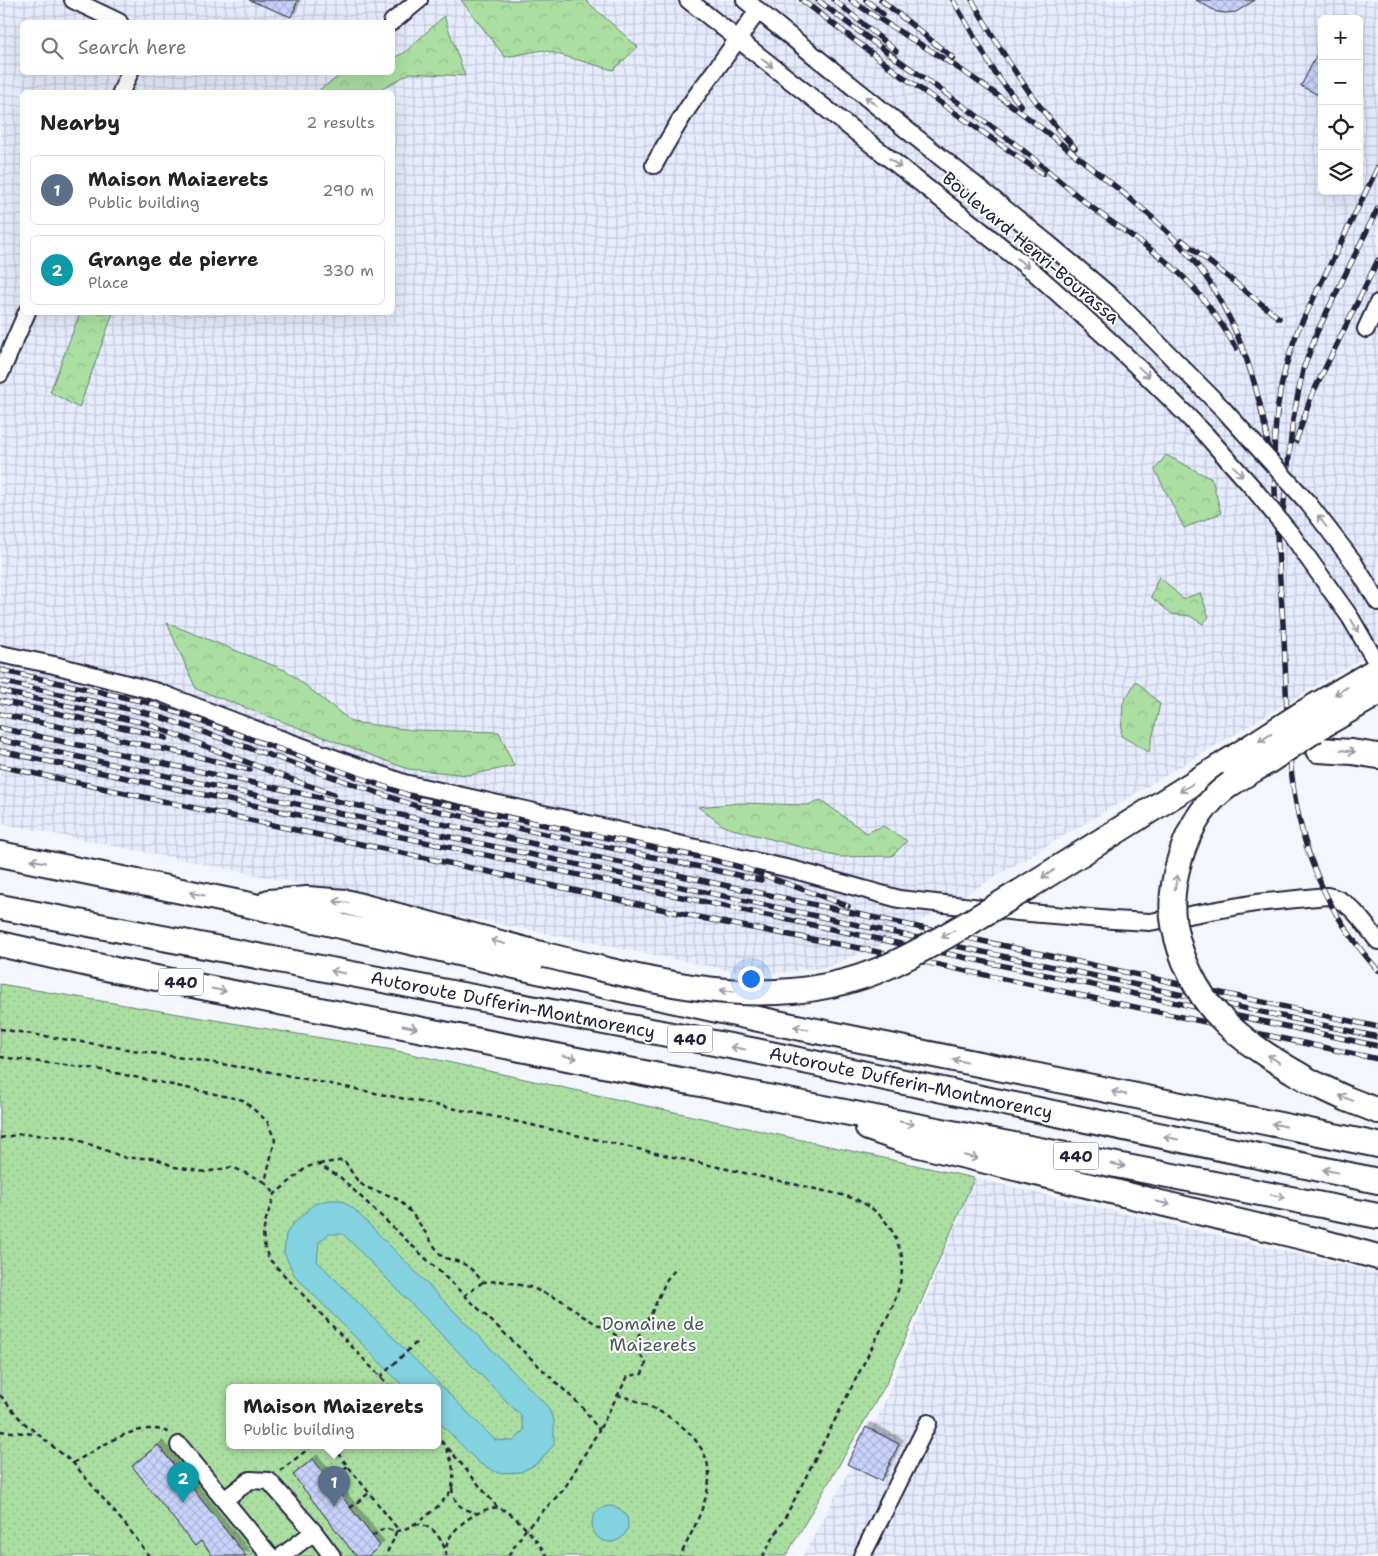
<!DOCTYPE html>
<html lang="en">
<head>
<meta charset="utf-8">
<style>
	:root { --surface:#fff; --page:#f2f2f2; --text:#222; --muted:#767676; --line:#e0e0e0; --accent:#c8321e }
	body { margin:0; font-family:"Shantell Sans",sans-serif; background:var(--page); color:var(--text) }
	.controls { position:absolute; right:15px; top:15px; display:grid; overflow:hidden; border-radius:8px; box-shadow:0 5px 20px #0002 }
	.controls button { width:45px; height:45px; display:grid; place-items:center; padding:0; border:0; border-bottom:1px solid var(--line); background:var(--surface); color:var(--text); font:25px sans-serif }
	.you { position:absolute; left:750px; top:978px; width:18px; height:18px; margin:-12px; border:4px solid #fff; border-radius:50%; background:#1a73e8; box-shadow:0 0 0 8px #1a73e833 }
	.badge { display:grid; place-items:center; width:32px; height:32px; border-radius:50%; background:var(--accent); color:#fff; font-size:16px; font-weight:700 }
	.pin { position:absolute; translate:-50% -41px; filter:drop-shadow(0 1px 2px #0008) }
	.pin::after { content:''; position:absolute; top:26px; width:18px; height:15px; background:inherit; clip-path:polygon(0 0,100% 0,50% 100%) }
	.popup { position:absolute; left:226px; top:1384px; width:215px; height:65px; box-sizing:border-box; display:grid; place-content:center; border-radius:8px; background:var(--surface); filter:drop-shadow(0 1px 4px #0005); font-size:16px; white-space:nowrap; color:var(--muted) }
	.popup b { font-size:19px; color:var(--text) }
	.popup::after { content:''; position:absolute; left:50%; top:100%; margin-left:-10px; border:10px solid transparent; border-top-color:var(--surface) }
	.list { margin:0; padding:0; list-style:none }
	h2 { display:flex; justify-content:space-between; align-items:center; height:65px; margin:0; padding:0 20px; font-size:21px }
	h2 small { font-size:16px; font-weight:400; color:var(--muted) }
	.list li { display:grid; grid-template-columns:32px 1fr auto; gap:15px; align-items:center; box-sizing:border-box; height:70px; margin:0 10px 10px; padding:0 10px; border:1px solid var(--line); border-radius:8px }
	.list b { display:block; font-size:19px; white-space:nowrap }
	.list p { margin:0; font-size:16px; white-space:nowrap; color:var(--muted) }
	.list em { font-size:16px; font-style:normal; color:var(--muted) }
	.icon { flex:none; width:28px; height:28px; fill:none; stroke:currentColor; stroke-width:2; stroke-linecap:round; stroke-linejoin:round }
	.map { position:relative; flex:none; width:1378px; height:1556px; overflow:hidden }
	.search { position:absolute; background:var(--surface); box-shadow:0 5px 20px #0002; left:20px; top:20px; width:375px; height:55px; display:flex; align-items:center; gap:12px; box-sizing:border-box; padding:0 18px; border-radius:8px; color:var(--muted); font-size:19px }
	.panel { position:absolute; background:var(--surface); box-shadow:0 5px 20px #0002; left:20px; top:90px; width:375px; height:225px; border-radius:8px }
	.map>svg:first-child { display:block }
	.industrial { fill:url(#industrial-grid); fill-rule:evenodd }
	.forest { fill:url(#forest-crowns); stroke:#66806e }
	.park { fill:url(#park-dots); stroke:#66806e; fill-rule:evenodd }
	.water { fill:#83d2df; stroke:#5c8c9d; fill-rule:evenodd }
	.building { fill:url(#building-cross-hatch); stroke:#22223b; filter:url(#shadow) }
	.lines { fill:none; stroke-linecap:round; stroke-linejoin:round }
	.minor-casing { stroke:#22223b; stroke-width:20 }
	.highway-casing { stroke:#22223b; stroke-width:28 }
	.path { stroke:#22223b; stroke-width:2.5; stroke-dasharray:5 4; stroke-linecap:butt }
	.minor { stroke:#fff; stroke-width:16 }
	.highway { stroke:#fff; stroke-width:24 }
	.rail-casing { stroke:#22223b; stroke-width:5.5 }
	.rail { stroke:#fff; stroke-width:4; stroke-dasharray:11; stroke-linecap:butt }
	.minor-bridge-casing { stroke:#22223b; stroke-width:20; stroke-linecap:butt }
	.highway-bridge-casing { stroke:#22223b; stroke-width:28; stroke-linecap:butt }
	.minor-bridge { stroke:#fff; stroke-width:16 }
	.highway-bridge { stroke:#fff; stroke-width:24 }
	.oneway { stroke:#9c9ca7 }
	.labels { text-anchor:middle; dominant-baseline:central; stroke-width:4; stroke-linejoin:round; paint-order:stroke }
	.shield { fill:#fff; stroke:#646476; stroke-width:1 }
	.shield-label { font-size:16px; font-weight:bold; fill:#22223b }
	.street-label { font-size:18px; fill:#22223b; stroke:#fff }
	.park-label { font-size:18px; fill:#4b5b5a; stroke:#fff }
</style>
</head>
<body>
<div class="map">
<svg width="1378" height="1556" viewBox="0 0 1378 1556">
	<defs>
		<pattern id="industrial-grid" width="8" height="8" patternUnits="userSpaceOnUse" patternTransform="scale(1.25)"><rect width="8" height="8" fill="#e6ecfd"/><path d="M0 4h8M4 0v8" fill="none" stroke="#c5cada"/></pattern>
		<pattern id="forest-crowns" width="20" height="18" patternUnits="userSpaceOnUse" patternTransform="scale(1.25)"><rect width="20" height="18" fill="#aadfa1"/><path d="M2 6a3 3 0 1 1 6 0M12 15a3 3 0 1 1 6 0" fill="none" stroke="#92bf8c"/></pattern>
		<pattern id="park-dots" width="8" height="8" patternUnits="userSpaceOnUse" patternTransform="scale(1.25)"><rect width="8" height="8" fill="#aadfa1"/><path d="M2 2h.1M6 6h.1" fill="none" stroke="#92bf8c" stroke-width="1.8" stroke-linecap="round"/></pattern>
		<pattern id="building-cross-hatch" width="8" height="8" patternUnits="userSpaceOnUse" patternTransform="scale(1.25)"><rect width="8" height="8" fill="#c7d3fa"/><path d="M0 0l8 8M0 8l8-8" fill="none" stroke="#abb5d7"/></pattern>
		<filter id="shadow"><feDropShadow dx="4.5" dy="-4.5" stdDeviation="0" flood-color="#0004"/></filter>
	</defs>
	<rect width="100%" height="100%" fill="#f4f6fe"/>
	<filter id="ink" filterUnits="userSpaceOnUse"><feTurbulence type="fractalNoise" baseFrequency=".02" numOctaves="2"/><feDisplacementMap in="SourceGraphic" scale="10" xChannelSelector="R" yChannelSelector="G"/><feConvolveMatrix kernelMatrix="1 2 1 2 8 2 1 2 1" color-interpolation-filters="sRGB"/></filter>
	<g filter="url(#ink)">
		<path class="industrial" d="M0,0H1378V649L879,946L824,968L767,974L727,970L0,823ZM1322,19H1359V191H1322ZM22,22H392V72H22ZM22,92H392V312H22Z
			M974,1178L1378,1273V1556H803L881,1411Z"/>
		<path class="forest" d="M461,0H585L638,47L613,70L543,50L505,57Z
			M444,16L465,76L410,73L377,92H316L340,76L354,73L392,72L393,58L404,53Z
			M80,313H113L79,408L50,392Z
			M1166,455L1212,479L1221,513L1184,528L1155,470Z
			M1159,576L1183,599L1200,593L1209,617L1203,624L1190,616L1172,614L1151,597Z
			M167,623L287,671L352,722L412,730L499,732L514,766L469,775L408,769L196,689Z
			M1136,681L1160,704L1149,752L1121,736L1123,703Z
			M821,800L866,833L883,826L907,841L892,856L839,857L725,827L698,807L740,803L808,805Z"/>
		<path class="park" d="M0,984L393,1050L974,1178L886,1384L786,1556H0ZM230,1388H438V1446H230Z"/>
		<path class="water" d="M328,1200H341L354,1209L547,1406L554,1420V1445L538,1463L521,1472L498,1473L479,1463L438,1421V1388H405L295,1276L284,1253L286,1234L292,1225L314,1204ZM329,1234H343L521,1416L524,1430L514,1441L495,1440L317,1261L319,1242Z
			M592 1524a18 18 0 1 1 36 0a18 18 0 1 1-36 0Z"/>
		<path class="building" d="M249,0H298L291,17Z
			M1196,0H1255L1236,12L1226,13L1217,12Z
			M1322,44V97L1301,86Z
			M866,1427L899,1444L881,1481L847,1464Z
			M158,1445L246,1556H213L201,1541L195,1546L132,1466Z
			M313,1459L380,1546L368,1556H356L293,1475Z"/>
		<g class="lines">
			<g class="minor-casing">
				<path id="minor" d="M73,0L119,22
					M688,0L1035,273C1094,325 1151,378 1206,435
					M745,0L1050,245L1114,299L1223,409
					M392,22L419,0
					M121,92L130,72
					M654,165C668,140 682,115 699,92C719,65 739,39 758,10
					M1366,329L1378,303
					M0,374L27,312
					M1352,560L1378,602
					M1330,589L1350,617L1378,665
					M0,654L54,665L158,692L278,738L404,783L795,870L899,899L1018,912L1113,920L1150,922L1256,903L1327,896C1350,899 1364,924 1378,941
					M179,1445L270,1556
					M224,1500L250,1480L269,1481L314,1532L332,1556
					M282,1556L314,1532
					M862,1556L928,1423"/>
			</g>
			<g class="highway-casing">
				<path id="highway" d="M1303,713L1378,669
					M1315,730L1378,693
					M1318,750L1352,752L1378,756
					M0,854L245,904L515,966L777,1023L1378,1145
					M1020,892L1227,762
					M269,902L307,899L346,902L545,955
					M0,907L756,1051L1378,1181
					M0,944L115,970L1378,1216
					M1315,1084L1347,1099L1378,1111
					M868,1128L911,1143L1319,1241L1378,1257"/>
			</g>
			<path class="path" d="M0,1029L265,1071L496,1117L842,1195C867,1201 888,1217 897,1242C899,1247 901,1252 902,1257C904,1273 898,1291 893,1306L787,1514L763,1556
				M0,1057L97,1069L243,1100L267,1121L275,1140L265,1182L275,1194
				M0,1138L21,1134L70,1137L126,1158H154L175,1167L205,1172L232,1167L265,1182
				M319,1164L344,1160C349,1167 353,1176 359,1182C367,1191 387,1192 398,1200C416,1213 429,1241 443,1258C463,1261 470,1266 483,1282L501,1281L530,1287L563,1301L581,1315L633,1345L646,1363L642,1374L628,1376L599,1430
				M464,1296L483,1282
				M633,1345L652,1312L667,1279L675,1270
				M380,1377L419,1340
				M391,1388L269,1259L265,1249L263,1234L266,1219L275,1194L307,1167L317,1164L340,1177L582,1407L599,1430L564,1489L526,1529L508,1556
				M0,1395L22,1421L73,1463L129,1529L149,1556
				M617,1395C658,1405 718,1437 708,1488C703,1512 691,1534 680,1556
				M0,1431L36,1434
				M332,1446L397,1528L394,1539L385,1556
				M448,1448L498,1508
				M73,1463C100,1448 138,1418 170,1433
				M280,1471L312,1446
				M329,1480L348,1466
				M452,1488C454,1504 461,1509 476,1513
				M350,1508L369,1493
				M415,1524C433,1525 439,1535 446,1551
				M372,1536L385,1528C388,1529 393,1531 396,1531C411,1531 448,1502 452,1487C456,1470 450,1450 438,1437
				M446,1556C446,1551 446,1545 448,1541C454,1526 482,1506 498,1508C513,1510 539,1543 547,1556"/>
			<use href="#minor" class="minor"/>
			<use href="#highway" class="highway"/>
			<g class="rail-casing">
				<path id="rail" d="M802,0L899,74L1043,174
					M818,0C879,49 945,91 1007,138C1039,161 1067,189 1098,212C1124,232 1153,248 1177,271C1201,293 1220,320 1236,348
					M834,0L896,51
					M851,0C889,27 931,49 970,76C1014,105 1055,139 1097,172C1138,204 1181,239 1210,283C1242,334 1260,391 1269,450
					M866,0L883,14
					M881,0L953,58
					M953,0L995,73L1021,106
					M972,0C1002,53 1033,104 1075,148
					M1378,167L1298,330C1281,374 1275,410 1274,457C1275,518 1280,578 1284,639C1289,739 1284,826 1337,915C1349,934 1362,953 1378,970
					M1182,240L1279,318
					M1296,441L1311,397L1378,260
					M1282,521L1293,419L1303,370L1317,332L1378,208
					M0,670L150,703L419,799L709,859L744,868L848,906
					M0,681L151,714L419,807L761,880
					M0,691L145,723L301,783L334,794
					M0,701L144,732L166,738
					M0,714L196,756L250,770
					M0,728L1378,1027
					M0,740L1378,1037
					M0,751L1378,1046
					M0,766L721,922L859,948L1378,1059"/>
			</g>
			<use href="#rail" class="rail"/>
			<g class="minor-bridge-casing">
				<path id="minor-bridge" d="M1223,409L1308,503L1352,560
					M1206,435L1253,488L1291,534L1330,589"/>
			</g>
			<g class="highway-bridge-casing">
				<path id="highway-bridge" d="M1315,730C1300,740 1285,750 1270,760C1250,773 1228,782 1211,801C1184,830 1167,886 1174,925C1180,957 1196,993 1219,1016C1246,1045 1282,1065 1315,1084
					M1227,762L1303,713
					M545,955C662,983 776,1018 891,965C936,944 978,917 1020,892"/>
			</g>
			<use href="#minor-bridge" class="minor-bridge"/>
			<use href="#highway-bridge" class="highway-bridge"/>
		</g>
		<defs><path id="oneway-shaft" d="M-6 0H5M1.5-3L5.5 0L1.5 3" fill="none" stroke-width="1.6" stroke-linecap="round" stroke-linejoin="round" transform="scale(1.25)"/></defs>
		<g class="oneway">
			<use href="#oneway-shaft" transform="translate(767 63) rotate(38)"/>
			<use href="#oneway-shaft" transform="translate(871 101) rotate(-141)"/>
			<use href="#oneway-shaft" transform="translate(895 163) rotate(38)"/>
			<use href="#oneway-shaft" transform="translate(1023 263) rotate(38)"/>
			<use href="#oneway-shaft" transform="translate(1144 372) rotate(43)"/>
			<use href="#oneway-shaft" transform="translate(1238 471) rotate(48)"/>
			<use href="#oneway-shaft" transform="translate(1322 521) rotate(-127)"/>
			<use href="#oneway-shaft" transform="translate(1355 626) rotate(59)"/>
			<use href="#oneway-shaft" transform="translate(1341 691) rotate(149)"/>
			<use href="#oneway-shaft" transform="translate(1265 738) rotate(147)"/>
			<use href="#oneway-shaft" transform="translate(1348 751) rotate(7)"/>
			<use href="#oneway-shaft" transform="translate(1186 788) rotate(148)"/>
			<use href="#oneway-shaft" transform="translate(38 861) rotate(-168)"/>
			<use href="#oneway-shaft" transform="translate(1048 874) rotate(147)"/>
			<use href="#oneway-shaft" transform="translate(1176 882) rotate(-82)"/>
			<use href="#oneway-shaft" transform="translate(197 894) rotate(-168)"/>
			<use href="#oneway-shaft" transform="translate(341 902) rotate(-174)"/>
			<use href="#oneway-shaft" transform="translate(948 934) rotate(150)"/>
			<use href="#oneway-shaft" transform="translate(498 942) rotate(-165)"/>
			<use href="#oneway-shaft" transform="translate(338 972) rotate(-169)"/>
			<use href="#oneway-shaft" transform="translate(219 990) rotate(11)"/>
			<use href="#oneway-shaft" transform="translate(727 991) rotate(-176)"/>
			<use href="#oneway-shaft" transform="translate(410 1027) rotate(11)"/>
			<use href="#oneway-shaft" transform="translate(801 1028) rotate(-168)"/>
			<use href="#oneway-shaft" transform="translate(738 1048) rotate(-169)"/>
			<use href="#oneway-shaft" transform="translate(570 1057) rotate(11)"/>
			<use href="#oneway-shaft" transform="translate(1274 1059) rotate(-146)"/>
			<use href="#oneway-shaft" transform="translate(960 1061) rotate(-168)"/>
			<use href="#oneway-shaft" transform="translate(1119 1093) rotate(-169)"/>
			<use href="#oneway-shaft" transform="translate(1346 1098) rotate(-157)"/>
			<use href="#oneway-shaft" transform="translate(907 1123) rotate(11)"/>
			<use href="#oneway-shaft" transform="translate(1279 1125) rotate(-169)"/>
			<use href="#oneway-shaft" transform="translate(1171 1138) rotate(-168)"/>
			<use href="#oneway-shaft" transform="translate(971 1157) rotate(14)"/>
			<use href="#oneway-shaft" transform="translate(1118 1165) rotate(11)"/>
			<use href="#oneway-shaft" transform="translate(1330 1171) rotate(-168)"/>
			<use href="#oneway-shaft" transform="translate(1278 1196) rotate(11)"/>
			<use href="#oneway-shaft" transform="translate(1163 1203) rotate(14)"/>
		</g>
	</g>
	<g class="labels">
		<g class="shield">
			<rect x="158.5" y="968.5" width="45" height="27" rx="4"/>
			<rect x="667.5" y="1025.5" width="45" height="27" rx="4"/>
			<rect x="1053.5" y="1142.5" width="45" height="27" rx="4"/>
		</g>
		<g class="shield-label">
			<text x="181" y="982">440</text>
			<text x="690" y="1039">440</text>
			<text x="1076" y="1156">440</text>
		</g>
		<g class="street-label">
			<text transform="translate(1031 248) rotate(40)">Boulevard Henri-Bourassa</text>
			<text transform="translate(513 1005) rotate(11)">Autoroute Dufferin-Montmorency</text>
			<text transform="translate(911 1083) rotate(12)">Autoroute Dufferin-Montmorency</text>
		</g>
		<g class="park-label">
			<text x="653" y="1324">Domaine de<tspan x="653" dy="21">Maizerets</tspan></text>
		</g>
	</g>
</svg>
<div class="controls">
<button>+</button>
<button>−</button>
<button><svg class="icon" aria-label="locate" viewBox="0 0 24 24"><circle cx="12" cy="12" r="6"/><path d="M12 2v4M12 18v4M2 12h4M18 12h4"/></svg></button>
<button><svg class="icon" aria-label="layers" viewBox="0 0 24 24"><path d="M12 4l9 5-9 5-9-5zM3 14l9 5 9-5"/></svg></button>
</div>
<div class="you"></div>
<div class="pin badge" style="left:334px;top:1507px;background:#5c6f8a">1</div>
<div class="popup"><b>Maison Maizerets</b>Public building</div>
<div class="pin badge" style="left:183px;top:1503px;background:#0f9aa8">2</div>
<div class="search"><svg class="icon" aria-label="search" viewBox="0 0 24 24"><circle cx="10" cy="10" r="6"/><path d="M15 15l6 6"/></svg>Search here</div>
<section class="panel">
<h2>Nearby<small>2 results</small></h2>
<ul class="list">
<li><span class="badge" style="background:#5c6f8a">1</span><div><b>Maison Maizerets</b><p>Public building</p></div><em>290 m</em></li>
<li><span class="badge" style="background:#0f9aa8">2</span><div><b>Grange de pierre</b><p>Place</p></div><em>330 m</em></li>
</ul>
</section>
</div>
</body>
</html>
